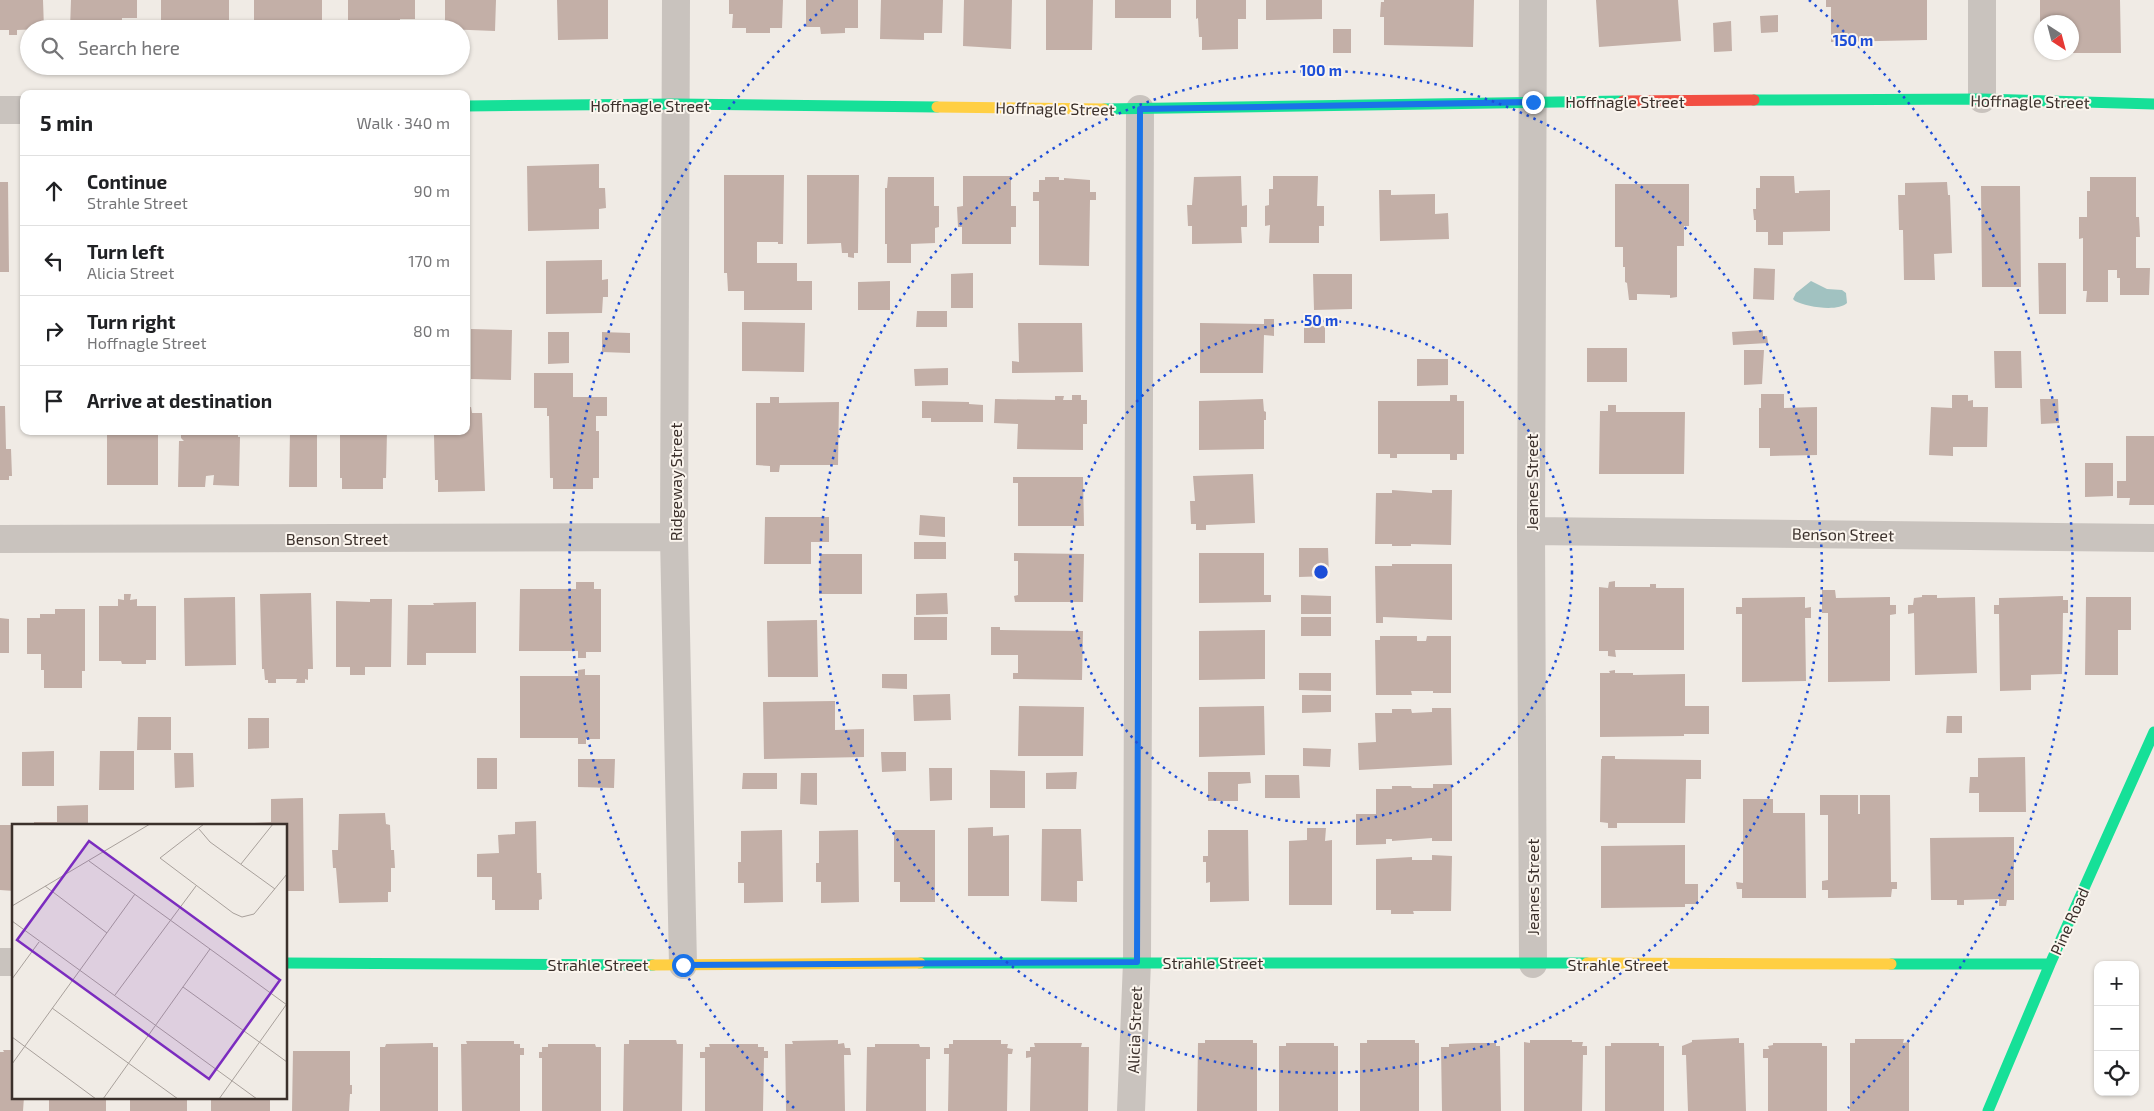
<!DOCTYPE html>
<html lang="en">
<head>
<meta charset="utf-8">
<style>
	:root { --surface:#fff; --page:#f2f2f2; --text:#202124; --muted:#757577; --line:#e0e0e0 }
	body { margin:0; font-family:"Exo 2",sans-serif; background:var(--page); color:var(--text) }
	.controls { position:absolute; right:15px; bottom:15px; display:grid; overflow:hidden; border-radius:10px; box-shadow:0 1px 4px #0004 }
	.controls button { width:45px; height:45px; display:grid; place-items:center; padding:0; border:0; border-bottom:1px solid var(--line); background:var(--surface); color:var(--text); font:25px sans-serif }
	.compass { position:absolute; left:2034px; top:15px; width:45px; height:45px; border-radius:50%; background:var(--surface); box-shadow:0 1px 4px #0004; rotate:144deg }
	.stop { position:absolute; width:15px; height:15px; margin:-11px; border:4px solid #1a73e8; border-radius:50%; background:#fff }
	.stop.end { background:#1a73e8; border-color:#fff; box-shadow:0 1px 5px #0008 }
	.list { margin:0; padding:0; list-style:none }
	h2 { display:flex; justify-content:space-between; align-items:center; height:65px; margin:0; padding:0 20px; font-size:21px }
	h2 small { font-size:16px; font-weight:400; color:var(--muted) }
	.list li { display:grid; grid-template-columns:32px 1fr auto; gap:15px; align-items:center; box-sizing:border-box; height:70px; padding:0 20px; border-top:1px solid var(--line) }
	.list b { display:block; font-size:19px; white-space:nowrap }
	.list p { margin:0; font-size:16px; white-space:nowrap; color:var(--muted) }
	.list em { font-size:16px; font-style:normal; color:var(--muted) }
	.icon { flex:none; width:28px; height:28px; fill:none; stroke:currentColor; stroke-width:2; stroke-linecap:round; stroke-linejoin:round }
	.map { position:relative; flex:none; width:2154px; height:1111px; overflow:hidden }
	.search { position:absolute; background:var(--surface); box-shadow:0 1px 4px #0004; left:20px; top:20px; width:450px; height:55px; display:flex; align-items:center; gap:12px; box-sizing:border-box; padding:0 18px; border-radius:28px; color:var(--muted); font-size:19px }
	.panel { position:absolute; background:var(--surface); box-shadow:0 1px 4px #0004; left:20px; top:90px; width:450px; height:345px; border-radius:10px }
	.map>svg:first-child { display:block }
	.water { fill:#a1c2c1 }
	.building { fill:#c3afa7 }
	.lines { fill:none; stroke-linecap:round; stroke-linejoin:round }
	.street { stroke:#c9c3be; stroke-width:28 }
	.fast { stroke:#16e098; stroke-width:11 }
	.slow { stroke:#ffcf43; stroke-width:11 }
	.jam { stroke:#f24e42; stroke-width:11 }
	.route { stroke:#1a73e8; stroke-width:6 }
	.ring { fill:none; stroke:#1d4ed8; stroke-width:2.5; stroke-dasharray:2.5 5 }
	.labels { text-anchor:middle; dominant-baseline:central; stroke-width:4; stroke-linejoin:round; paint-order:stroke }
	.street-label { font-size:16px; fill:#3b302b; stroke:#fbf5ee }
	.inset-road { fill:none; stroke:#a8a09b; stroke-width:1 }
	.view { fill:#7b2cbf; fill-opacity:0.15; stroke:#7b2cbf; stroke-width:2.5 }
	.inset-edge { fill:none; stroke:#3b302b; stroke-width:2.5 }
	.centre { fill:#1d4ed8; stroke:#fbf5ee; stroke-width:2.5 }
	.ring-label { font-size:15px; text-anchor:middle; font-weight:bold; fill:#1d4ed8; stroke:#fbf5ee; stroke-width:4; stroke-linejoin:round; paint-order:stroke }
</style>
</head>
<body>
<div class="map">
<svg width="2154" height="1111" viewBox="0 0 2154 1111">
	<rect width="100%" height="100%" fill="#f0ebe5"/>
	<path class="water" d="M1811,281L1827,289L1842,290L1846,293L1847,303C1838,312 1806,307 1795,301L1793,299L1796,293Z"/>
	<path class="building" d="M0,0H43L44,29L17,30V35H9V30H0Z
		M71,0H137V18H122V29H70Z
		M161,0H229V20H213V29H161Z
		M254,0H322V20H307V29H254Z
		M348,0H415V19H400V29H348Z
		M445,0H496L495,31L445,29Z
		M557,0H608V39L558,40Z
		M729,0H783L782,28H770V33H746V28H732L733,14H729Z
		M806,0H858V28H845V33L821,34L820,27H806Z
		M881,0H943L942,33H924V40L880,39Z
		M964,0H1012L1011,49L963,46Z
		M1046,0H1093L1092,50H1046Z
		M1115,0H1171V18H1115Z
		M1196,0H1246V19H1238V49L1202,50V37H1199L1198,18L1196,19Z
		M1266,0H1322V19L1266,20Z
		M1384,0H1474L1473,47L1384,45V17H1380L1381,2H1384Z
		M1596,0H1678L1681,41L1599,47Z
		M1826,0H1927V40L1831,42V7H1826Z
		M2040,0H2120L2121,53H2072V22H2040Z
		M1778,15V32L1761,33L1760,16Z
		M1731,21L1732,51L1714,52L1713,23Z
		M1333,29H1351V53H1333Z
		M599,164V188H605L606,208L599,209V229L528,231L527,166Z
		M22,173H24V245H22Z
		M724,175H784L783,244H778V242H757V263H797V281H812V310H744V291H728L727,273H724Z
		M807,175H859L858,253H854V258L848,257V253H842L841,243L807,244Z
		M963,176H1011V206H1016V227H1011V244H962V227H958L957,207L963,206Z
		M1241,176L1242,206L1247,205V227H1241L1242,243L1192,244V226H1188L1187,205H1192L1194,177Z
		M1273,176H1318L1317,206H1324V226H1319V243H1269L1270,225L1265,226V206L1269,205V189H1273Z
		M1760,176H1794L1795,193H1799V191L1830,190V231L1783,232V245H1768V232H1756V220H1754L1753,209H1756V188H1760Z
		M466,177H468V276H466Z
		M888,177H934V206H939V227L935,228V243L911,244V263H887V244H885V188H887Z
		M1045,177H1059V180H1064V178L1090,180V192H1096V200H1090L1089,266L1039,265V201H1033V192H1039V180H1045Z
		M2090,177H2136V217H2139L2140,237H2136V268H2150L2149,295H2120V278H2117V270H2108V302H2086L2087,291H2083V238L2079,239V217H2087V191H2090Z
		M0,182H8L9,272H0Z
		M1947,182L1948,195H1950L1952,253L1934,254L1935,280H1904L1903,230H1899L1898,195H1905V183Z
		M1615,184H1689V226H1684V246H1677V297L1670,298V295L1637,294V300H1629L1627,283L1625,282V267H1623V247H1615Z
		M1981,186H2020L2021,287H1982Z
		M1379,190H1391V195L1435,194V214L1448,213L1449,239L1380,241Z
		M602,260V280L608,279V297H603L602,313L546,314V261Z
		M2038,263H2066V314H2039Z
		M1754,268L1775,269L1774,300L1753,299Z
		M973,273V308H951V274Z
		M1313,274H1352V309L1314,310Z
		M890,281V310H858V282Z
		M917,311H947V327H916Z
		M1264,319H1274V336L1264,335L1263,373H1200V323L1264,324Z
		M742,322L805,323L804,372L742,371Z
		M1018,323H1082L1083,372L1012,373V361L1019,362Z
		M1304,326H1325V343H1304Z
		M471,329L512,330L511,380L471,379Z
		M1763,330V336H1767L1768,343L1733,345L1732,332Z
		M548,332H569V363L548,364Z
		M602,332L630,333V353L602,352Z
		M1587,348H1627V382H1587Z
		M1744,350H1764L1762,384L1744,385Z
		M1994,351H2021L2022,388H1995Z
		M1417,359H1448V385L1417,386Z
		M948,368V385L915,386L914,369Z
		M534,373H573V397H607V416H596V431H599V478H593V489H553V478H550L549,416H547V408H534Z
		M1761,394H1784V408L1817,407V455L1770,456V448H1759V408H1761Z
		M1072,395H1081V400H1087V424H1083V450L1017,449L1018,424L994,423L995,399L1055,400V396H1064L1063,400H1072Z
		M1450,395H1457V401H1464V454H1457V460H1450V454H1397V458H1390V454H1378V401H1450Z
		M1952,395H1968V401L1973,400V407H1988L1987,447H1953V456L1929,455L1931,407L1952,408Z
		M770,397H779V403L839,402L838,465H780L779,472H770V466L756,465V403H770Z
		M1263,399L1264,411L1266,412V420H1264V449L1199,450V401Z
		M2040,399H2058L2059,423L2041,424Z
		M922,401L969,402V404L983,405V422H931V418H922Z
		M1608,405H1616V412H1685L1684,474H1599L1600,411H1608Z
		M0,406H5L6,449H11L12,476H9V480H0Z
		M466,407H471L472,413H482L485,491L438,492V480H435L434,435H414V431H466Z
		M107,431H158V485H107Z
		M181,431H238V437H240L239,486L213,485L214,475L206,476L205,487H178L179,441H184L181,438Z
		M290,431H317V487H289Z
		M340,431H387L386,478H383V489H342V478H340Z
		M2126,436H2154V505H2129L2130,498H2117V481H2126Z
		M2085,463H2113V496L2085,497Z
		M1253,474L1255,523L1206,525V530H1196V524H1191L1190,501H1195L1193,476Z
		M1013,477H1083L1084,526H1018V483H1013Z
		M1392,490L1432,493V490H1452L1451,545L1411,544V546H1392V544H1375L1376,493H1392Z
		M920,515L945,517V537L919,535Z
		M765,517H829V542H811V564H764Z
		M914,542H946V559H914Z
		M1299,548H1328L1329,576L1299,577Z
		M1014,553L1084,554L1083,602H1015L1014,596L1018,595V561H1014Z
		M1199,553H1264V595H1271V602L1199,603Z
		M820,554H862V594H819Z
		M1392,564H1452V620L1383,617V623H1376L1375,566H1392Z
		M1615,581V587H1650V584H1656V588H1684V650H1615L1616,657L1608,656V651H1599V587L1608,588L1609,582Z
		M576,582H594V589H601V652H586V658H578V651H519L520,589H576Z
		M1822,590H1835L1836,598L1890,597V605H1896V614L1890,615V681L1828,682V613H1822Z
		M311,593L313,669H308V680L305,679V683H296L297,679H276V683H268V680H265L264,669H262L260,594Z
		M947,593L948,614L916,615V594Z
		M124,594H131L130,600L137,599V606H156V660H146V664H122L121,661H99V606H118V599L124,600Z
		M1301,595L1331,596V614H1301Z
		M1922,595H1937V598L1975,597L1977,673L1915,675L1914,613L1908,614V605H1913L1914,598L1922,597Z
		M2063,596V600H2068V613H2063L2062,674L2031,675V690L2000,691L1999,614H1994V605H1999V598Z
		M235,597L236,665L185,666L184,598Z
		M1805,597V608L1811,607V618H1805L1806,681L1742,682V614H1736V607H1742V598Z
		M2086,597H2131V630H2118V675H2085Z
		M370,599H392L391,667H365V675H350V667H336V601L370,602Z
		M476,602V653H426V665H407L408,605H434L433,603Z
		M55,609H85V671H82V688H44V670H41V654H27V618H40V614H55Z
		M914,617H947V640H914Z
		M1301,617H1331V636H1301Z
		M0,618L9,619V653H0Z
		M817,620L818,677H768L767,621Z
		M991,627H1000V630L1083,631L1082,680L1013,679V673H1018V655H991Z
		M1265,630V679L1199,680V631Z
		M1380,636H1417V641H1426L1427,636H1451V693H1433V691H1411L1412,695H1376L1375,640H1380Z
		M585,669V675H600V739H586V744H578V738H520V676H578V670Z
		M1615,670V673H1633V675L1685,674V706H1709V734H1684V736L1600,737V673H1610L1609,671Z
		M1299,673H1331V691L1299,690Z
		M882,674H907V689L882,688Z
		M950,694L951,720L914,721L913,695Z
		M1302,695H1331V712L1302,713Z
		M835,701V730L864,729V757L764,759L763,702Z
		M1019,706L1084,707L1083,756H1018Z
		M1264,706L1265,755L1199,757V707Z
		M1432,708H1451L1452,765L1359,770L1358,743L1376,742L1375,713H1392V709H1411L1412,713L1432,712Z
		M1947,716H1962V733H1946Z
		M138,717H171V750H137Z
		M248,718H269V748L248,749Z
		M1303,748L1331,749L1330,767L1303,766Z
		M54,751V786H22V752Z
		M100,751H134V790H99Z
		M881,752H906V771L882,772Z
		M174,753H193L194,787L175,788Z
		M1602,756H1615V759L1701,760V779H1686L1685,823H1617V828H1608V823L1600,822L1601,759H1602Z
		M2025,757L2026,812H1979V793H1969L1970,777H1978V758Z
		M477,758H497V789H477Z
		M578,759H615L614,788L578,787Z
		M929,768H952V800L930,801Z
		M990,770L1025,771V808H990Z
		M1077,772L1076,789H1046V773Z
		M1208,772H1250L1251,783L1238,784V801H1208Z
		M743,773H777V789H742Z
		M801,773H817V805L800,804Z
		M1265,775H1299L1300,798H1265Z
		M1433,784H1452V841H1432V838L1392,841V839H1386V844L1356,845V814H1376V789H1392V786H1411L1412,788H1433Z
		M1820,795H1858V814H1860V795H1890L1891,882H1897V889H1892L1891,897L1828,898V890H1822V881L1828,880V815H1820Z
		M303,798L304,891H286V825H254V823L271,822V799Z
		M1743,799H1773V813H1805L1806,898H1742V889H1737L1736,882L1743,883Z
		M88,805V825H34V822H57V806Z
		M385,813L386,824L390,825L391,850H394L395,868H391V892H388V902L339,903L336,868H333L332,850H338L339,814Z
		M536,821L537,873H541L542,899L539,900V910H495V900H492V877H477V854L499,853L498,835L515,834V822Z
		M0,825H14V891L0,890Z
		M993,827V836L1009,835V896H968V828Z
		M1307,828H1326L1325,841L1332,840V905H1289V841L1307,840Z
		M1042,829H1081L1083,881H1077V902L1041,901Z
		M782,830L783,902L744,903V883H738V862H741V831Z
		M858,830L859,902L821,903V882H816V863H819V831Z
		M894,830H935V902H900V882H894Z
		M1208,830H1248L1249,901L1210,902V882L1206,883V862H1203V856H1208Z
		M2014,837V900H2007L2006,906H1999V899L1964,900V905H1957V900H1931L1930,838Z
		M1685,845V884H1698V904H1685V907L1601,908V846Z
		M1432,855L1452,856L1451,911H1413L1414,914H1391V910H1376V859L1412,857V860H1432Z
		M1739,1038V1043H1744L1746,1111H1688L1686,1055H1682V1046L1692,1042V1040Z
		M1855,1039H1904L1903,1043L1909,1042V1111H1850V1043H1855Z
		M629,1040H676L677,1044H683L682,1111H623L624,1044H629Z
		M838,1040V1044L844,1043L845,1048H850L851,1055H844L845,1111H786L785,1044H793L792,1041Z
		M953,1040H1001V1044H1008L1007,1048L1013,1049L1012,1054H1008L1007,1111H948L949,1054H944V1048H949V1044H953Z
		M1205,1040H1253V1043H1257V1111H1197L1198,1043H1205Z
		M1367,1040H1415V1043H1419V1111H1360V1043H1367Z
		M1530,1040H1572V1042H1583L1582,1046H1587V1055H1583L1582,1111H1524V1042L1530,1043Z
		M466,1041H514V1044H520V1048H524V1055H520V1111H462L461,1044H467Z
		M433,1043V1047H438V1111H380V1047H385L386,1044Z
		M1034,1043H1082L1081,1047H1089L1088,1111H1030L1031,1057L1026,1058V1051H1030V1047H1035Z
		M1286,1043H1334V1046H1338V1111H1279V1046H1286Z
		M1472,1043H1496V1046H1500L1501,1111H1442L1441,1047H1449V1044Z
		M1611,1043H1659V1046H1664V1111H1605V1046H1611Z
		M1773,1043H1822V1046H1827V1111H1768V1058H1763V1049H1769L1768,1046L1773,1045Z
		M548,1044H595L596,1047H601V1111H542V1058H539V1052H542V1047H548Z
		M709,1044H758V1047H764V1051H768V1058H764L763,1111H705V1058H700V1052H705V1047H710Z
		M875,1044H919L920,1047H930V1059H926V1111H866L867,1047H875Z
		M3,1050H14V1097H24L23,1111H0V1052H4Z
		M293,1051H350V1085H352V1094H350L349,1111H292Z
		M49,1097H106V1111H49Z
		M130,1097H187V1111H130Z
		M211,1097H270V1111H211Z"/>
	<g class="lines">
		<path class="street" d="M676,0L674,537L683,965
			M1982,0V99
			M0,110H24
			M1531,531L2154,538
			M0,539L674,537
			M0,962H14
			M1533,964L1531,531L1533,0
			M1131,1111L1137,962L1140,109"/>
		<path class="fast" d="M1754,100L1982,99L2154,104
			M466,106L676,104L937,107
			M1104,109L1623,101
			M286,963L653,965
			M920,963H1587
			M1891,964H2050
			M1988,1111L2050,964L2154,732"/>
		<path class="slow" d="M937,107L1104,109
			M1587,963L1891,964
			M653,965L920,963"/>
		<path class="jam" d="M1623,101L1754,100"/>
	</g>
	<g class="lines">
		<path class="route" d="M683,965L1137,962L1140,109L1533,102"/>
	</g>
	<g class="ring">
		<circle cx="1321" cy="572" r="251"/>
		<circle cx="1321" cy="572" r="501"/>
		<path d="M794 1108A752 752 0 0 1 833 0M1809 0A752 752 0 0 1 1848 1108"/>
	</g>
	<g class="labels">
		<g class="street-label">
			<text x="1625" y="101">Hoffnagle Street</text>
			<text transform="translate(2030 101) rotate(1)">Hoffnagle Street</text>
			<text x="650" y="105">Hoffnagle Street</text>
			<text transform="translate(1055 108) rotate(1)">Hoffnagle Street</text>
			<text transform="translate(675 482) rotate(-90)">Ridgeway Street</text>
			<text transform="translate(1531 482) rotate(-90)">Jeanes Street</text>
			<text transform="translate(1843 534) rotate(1)">Benson Street</text>
			<text x="337" y="538">Benson Street</text>
			<text transform="translate(1532 887) rotate(-90)">Jeanes Street</text>
			<text transform="translate(2069 921) rotate(-66)">Pine Road</text>
			<text x="1213" y="962">Strahle Street</text>
			<text x="598" y="964">Strahle Street</text>
			<text x="1618" y="964">Strahle Street</text>
			<text transform="translate(1134 1030) rotate(-88)">Alicia Street</text>
		</g>
	</g>
	<g transform="translate(12 824)">
		<rect width="275" height="275" fill="#f0ebe5"/>
		<path class="inset-road" d="M192,0L148,34L221,89L230,93L242,90L275,50M187,5L198,18L263,65M77,37L275,181M229,40L261,0M33,62L95,109M0,82L138,0M0,97L245,275M0,155L27,118M171,163L275,238M103,171L184,62M40,184L166,275M0,213L84,275M0,240L123,70M91,275L198,125M207,275L274,181"/>
		<path class="view" d="M77,17L268,156L197,255L5,116Z"/>
		<rect width="275" height="275" class="inset-edge"/>
	</g>
	<circle cx="1321" cy="572" r="8" class="centre"/>
	<g class="ring-label">
		<text x="1853" y="46">150 m</text>
		<text x="1321" y="76">100 m</text>
		<text x="1321" y="326">50 m</text>
	</g>
</svg>
<div class="controls">
<button>+</button>
<button>−</button>
<button><svg class="icon" aria-label="locate" viewBox="0 0 24 24"><circle cx="12" cy="12" r="6"/><path d="M12 2v4M12 18v4M2 12h4M18 12h4"/></svg></button>
</div>
<svg class="compass" viewBox="-18 -18 36 36"><path d="M0-13l5 13h-10z" fill="#e53935"/><path d="M0 13l5-13h-10z" fill="#757577"/></svg>
<div class="stop" style="left:683px;top:965px"></div>
<div class="stop end" style="left:1533px;top:102px"></div>
<div class="search"><svg class="icon" aria-label="search" viewBox="0 0 24 24"><circle cx="10" cy="10" r="6"/><path d="M15 15l6 6"/></svg>Search here</div>
<section class="panel">
<h2>5 min<small>Walk · 340 m</small></h2>
<ul class="list">
<li><svg class="icon" aria-label="ahead" viewBox="0 0 24 24"><path d="M12 20V5M6 11l6-6 6 6"/></svg><div><b>Continue</b><p>Strahle Street</p></div><em>90 m</em></li>
<li><svg class="icon" aria-label="left" viewBox="0 0 24 24"><path d="M17 20v-9H6M10 6l-5 5 5 5"/></svg><div><b>Turn left</b><p>Alicia Street</p></div><em>170 m</em></li>
<li><svg class="icon" aria-label="right" viewBox="0 0 24 24"><path d="M7 20v-9h11M14 6l5 5-5 5"/></svg><div><b>Turn right</b><p>Hoffnagle Street</p></div><em>80 m</em></li>
<li><svg class="icon" aria-label="arrive" viewBox="0 0 24 24"><path d="M6 21V4h12l-3 4 3 4H6"/></svg><div><b>Arrive at destination</b></div></li>
</ul>
</section>
</div>
</body>
</html>
